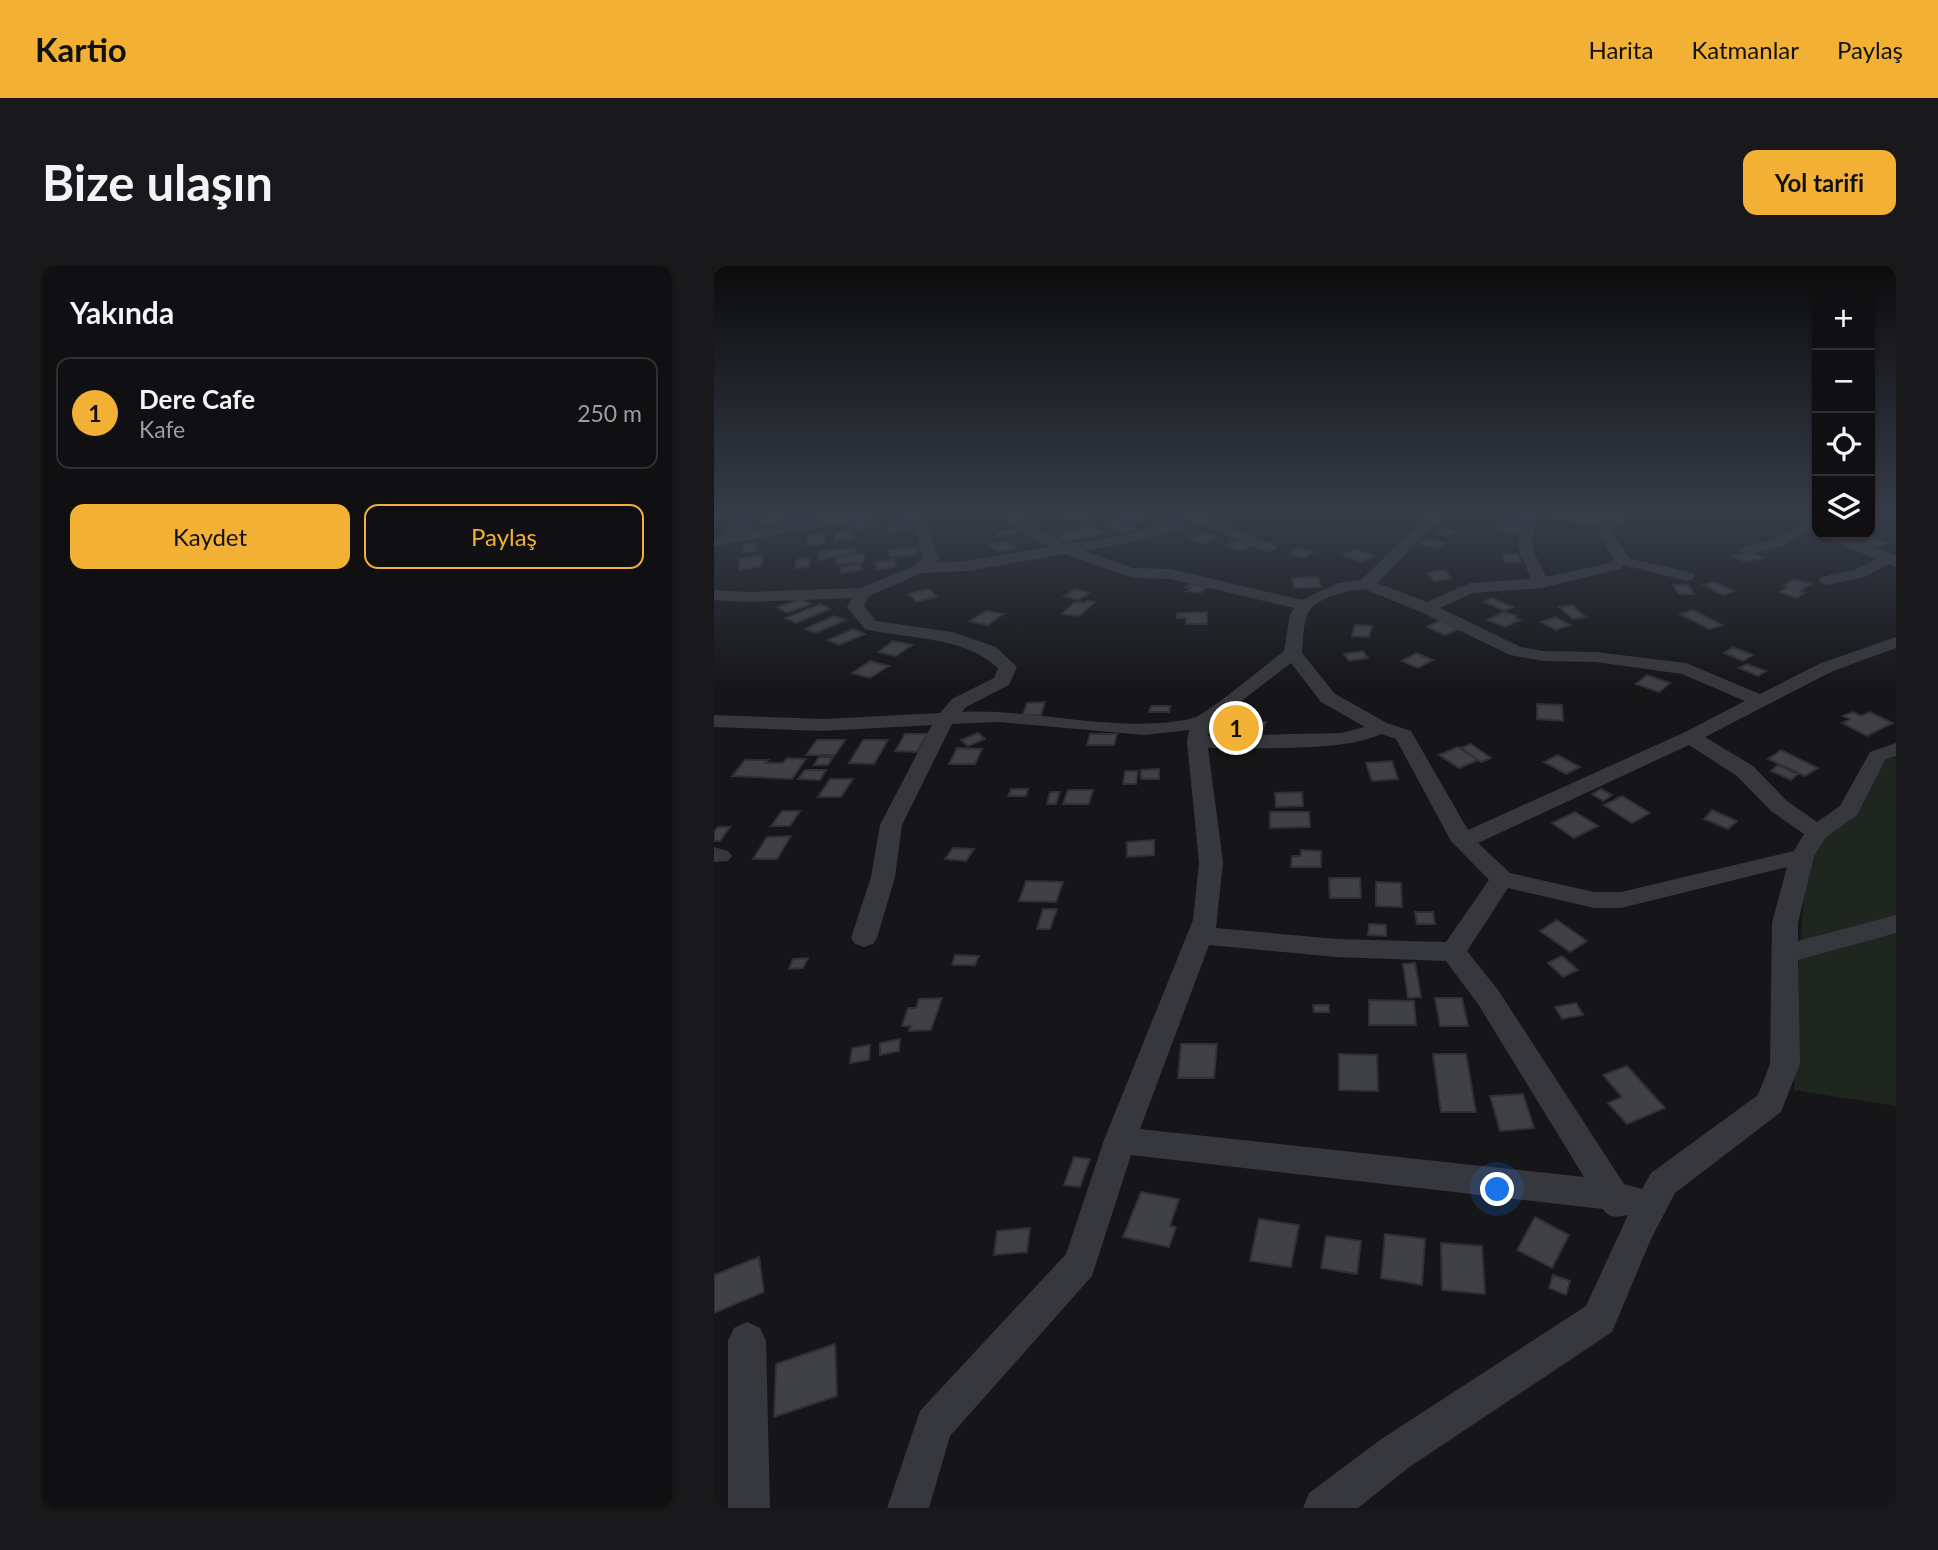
<!DOCTYPE html>
<html lang="tr">
<head>
<meta charset="utf-8">
<style>
	:root { --surface:#101012; --page:#19191b; --text:#f1f3f6; --muted:#9c9d9f; --line:#303032; --accent:#f2b134 }
	body { margin:0; font-family:Lato,sans-serif; background:var(--page); color:var(--text) }
	.controls { position:absolute; right:21px; top:21px; display:grid; overflow:hidden; border-radius:14px; box-shadow:0 2px 5px #0004 }
	.controls button { width:63px; height:63px; display:grid; place-items:center; padding:0; border:0; border-bottom:2px solid var(--line); background:var(--surface); color:var(--text); font:35px sans-serif }
	.you { position:absolute; left:784px; top:924px; width:24px; height:24px; margin:-18px; border:5px solid #fff; border-radius:50%; background:#1a73e8; box-shadow:0 0 0 10px #1a73e833 }
	.badge { display:grid; place-items:center; width:46px; height:46px; border-radius:50%; background:var(--accent); color:#111; font-size:23px; font-weight:700 }
	.pin { position:absolute; translate:-50% -50%; border:4px solid #fff; box-shadow:0 2px 7px #0006 }
	.list { margin:0; padding:0; list-style:none }
	h2 { display:flex; justify-content:space-between; align-items:center; height:91px; margin:0; padding:0 28px; font-size:30px }
	h2 small { font-size:23px; font-weight:400; color:var(--muted) }
	.list li { display:grid; grid-template-columns:46px 1fr auto; gap:21px; align-items:center; box-sizing:border-box; height:112px; margin:0 14px 14px; padding:0 14px; border:2px solid var(--line); border-radius:14px }
	.list b { display:block; font-size:26px; white-space:nowrap }
	.list p { margin:0; font-size:23px; white-space:nowrap; color:var(--muted) }
	.list em { font-size:23px; font-style:normal; color:var(--muted) }
	.actions { display:flex; gap:14px; padding:21px 28px }
	.actions a { flex:1; padding:16px 0; border:2px solid var(--accent); border-radius:14px; text-align:center; font-size:24px; color:var(--accent) }
	.actions .main { background:var(--accent); color:#111 }
	.icon { flex:none; width:38px; height:38px; fill:none; stroke:currentColor; stroke-width:2; stroke-linecap:round; stroke-linejoin:round }
	.map { position:relative; flex:none; width:1182px; height:1242px; overflow:hidden; border-radius:14px }
	header { display:flex; align-items:center; gap:42px; box-sizing:border-box; height:98px; padding:0 35px; background:var(--accent); color:#111 }
	header strong { font-size:33px }
	nav { display:flex; gap:38px; margin-inline-start:auto; font-size:24px }
	.intro { display:flex; align-items:center; justify-content:space-between; box-sizing:border-box; height:168px; padding:0 42px }
	h1 { margin:0; font-size:49px }
	.button { padding:18px 32px; border-radius:14px; background:var(--accent); color:#111; font-size:24px; font-weight:700 }
	main { display:flex; gap:42px; padding:0 42px }
	aside { flex:1; background:var(--surface); border-radius:14px; box-shadow:0 2px 5px #0004 }
	.map>svg:first-child { display:block }
	.green { fill:#1e261f }
	.building { fill:#404145; stroke:#303034; stroke-width:2 }
	.lines { fill:none; stroke-linecap:round; stroke-linejoin:round }
	.minor { fill:#37383d; fill-rule:evenodd }
</style>
</head>
<body>
<header>
<strong>Kartio</strong>
<nav><a>Harita</a><a>Katmanlar</a><a>Paylaş</a></nav>
</header>
<div class="intro"><h1>Bize ulaşın</h1><a class="button">Yol tarifi</a></div>
<main>
<aside>
<h2>Yakında<small></small></h2>
<ul class="list">
<li><span class="badge">1</span><div><b>Dere Cafe</b><p>Kafe</p></div><em>250 m</em></li>
</ul>
<div class="actions"><a class="main">Kaydet</a><a>Paylaş</a></div>
</aside>
<div class="map">
<svg width="1182" height="1242" viewBox="0 0 1182 1242">
	<rect width="100%" height="100%" fill="#161618"/>
	<path class="green" d="M1182,491V840L1080,824L1084,705L1093,594L1108,572L1143,549L1169,495Z"/>
	<path class="building" d="M420,248L431,252L417,257L406,253Z
		M66,249L74,255L52,260L45,255Z
		M367,249L380,257L372,259L363,253H353Z
		M154,253L160,259L136,265L130,259Z
		M405,254L423,263L409,267L392,258Z
		M31,258L38,262L16,268L10,265Z
		M782,258L805,260V269L782,265Z
		M194,259L195,264L174,267V261Z
		M374,260L392,267L352,276L343,270Z
		M303,262L307,266L285,271L281,266Z
		M725,262L742,264L738,270L721,268Z
		M135,266L140,267V273L120,275L121,267Z
		M487,267L502,271L490,278L474,273Z
		M112,268L111,277L93,279V270Z
		M1153,270L1173,277L1162,281L1143,274Z
		M713,273L731,277L724,282L706,278Z
		M292,275L302,282L285,286L275,279Z
		M522,275L538,279L527,285L511,280Z
		M42,276V285L29,287V278Z
		M202,281L203,288L176,291L175,284Z
		M141,282V287L104,294L106,286Z
		M584,282L599,286L590,292L575,288Z
		M642,283L661,290L648,296L628,289Z
		M1037,286L1049,292L1031,296L1019,290Z
		M151,288L149,296L122,298L124,291Z
		M788,288H803L807,296H791Z
		M48,289V300L25,304V293Z
		M96,292L95,301L81,302L83,293Z
		M181,293L182,301L163,304L162,296Z
		M147,298V304L127,307V301Z
		M730,304L738,312L720,315L712,307Z
		M604,311L607,321L580,322L578,312Z
		M1080,313L1097,318L1086,325L1091,327L1082,332L1065,326L1073,321L1069,320Z
		M1000,316L1020,325L1009,329L989,319Z
		M477,318L493,321L486,327L473,325L477,322L472,321Z
		M959,319H974L980,328H965Z
		M215,323L223,331L202,336L195,328Z
		M361,323L375,327L364,334L350,330Z
		M778,332L799,341L791,345L770,336Z
		M87,333L97,338L73,347L63,341Z
		M373,335L381,336L365,350L348,348L361,336L370,337Z
		M106,338L116,343L82,357L72,352Z
		M858,339L872,351L859,353L845,341Z
		M979,344L1008,359L995,363L966,348Z
		M272,345L289,348L274,359L256,355Z
		M493,346V358H472V352H463V347Z
		M789,346L803,350L801,352L806,354L791,361L773,354Z
		M120,350L131,354L102,367L91,363Z
		M841,351L856,359L842,364L827,356Z
		M727,354L745,363L731,369L713,361Z
		M641,359L658,360L655,371L638,370Z
		M139,363L151,368L125,379L114,374Z
		M179,375L198,379L182,390L164,386Z
		M1019,381L1039,389L1029,395L1010,387Z
		M649,385L654,392L635,395L630,388Z
		M702,387L719,394L704,402L688,395Z
		M156,395L175,400L156,412L138,407Z
		M1033,398L1052,405L1044,410L1025,402Z
		M933,409L956,417L945,426L922,418Z
		M331,436L327,449H309L313,437Z
		M823,438L848,439L849,455L823,453Z
		M437,440H456L455,446H435Z
		M1139,446L1147,450L1156,446L1179,457L1153,470L1128,457L1136,453L1129,450Z
		M504,451L552,456L548,466L499,461Z
		M264,467L271,473L254,480L247,474Z
		M191,468H213L203,486L181,485Z
		M376,468H403L400,479H373Z
		M103,474H131L121,489H92Z
		M149,474H174L160,498L135,497Z
		M757,478L777,492L767,496L747,482Z
		M744,481L764,494L745,502L725,489Z
		M243,482L268,483L261,498H235Z
		M1067,484L1104,502L1091,510L1054,493Z
		M844,489L866,501L852,508L830,496Z
		M105,491H119L114,499H100Z
		M73,492L92,493L78,513L18,510L31,494H54L51,497H69Z
		M678,495L684,513L658,515L652,497Z
		M1064,499L1084,508L1077,514L1057,505Z
		M445,503V513H427V504Z
		M91,504H112L106,514L84,513Z
		M411,505H424L422,518H409Z
		M116,513H139L127,531H104Z
		M297,523H314L312,530H294Z
		M887,523L898,529L889,535L878,528Z
		M354,524H379L375,538H349Z
		M336,526H346L342,538H333Z
		M588,526L589,540L562,541L561,527Z
		M908,530L936,547L918,557L890,539Z
		M998,544L1023,555L1014,563L990,553Z
		M68,545H86L76,560H57Z
		M556,546H595L596,561L556,562Z
		M861,546L884,560L860,572L838,557Z
		M4,561H16L6,575H0V566Z
		M77,570L63,593H39L53,571Z
		M440,574V589L413,591V576Z
		M239,582L260,583L252,595L231,593Z
		M587,584L607,585V601H577L578,590H587Z
		M615,612H646L647,632H616Z
		M312,615L349,616L342,636L305,635Z
		M662,616L687,617L688,641L662,640Z
		M329,643H343L336,663H323Z
		M701,646H719L721,658H703Z
		M843,654L873,675L856,686L826,665Z
		M655,658L672,659V670L654,669Z
		M241,689L265,690L261,699H238Z
		M848,690L864,704L849,711L834,697Z
		M94,692L89,702L75,703L79,693Z
		M701,697L707,731L694,732L689,698Z
		M228,732L217,764L195,765L197,760H188L194,742H202L205,733Z
		M721,732H748L754,760H726Z
		M655,734L700,735L702,759H655Z
		M862,737L869,749L848,753L841,741Z
		M599,739H615V746H600Z
		M186,773L185,785L166,789V777Z
		M467,778H503L500,812H464Z
		M156,779L155,794L136,797L138,782Z
		M625,788L663,789L664,825L625,824Z
		M719,788H752L762,846H727Z
		M913,800L951,842L913,858L894,837L908,831L889,809Z
		M809,828L820,862L786,865L776,830Z
		M360,891L376,893L366,921L350,919Z
		M427,926L465,933L456,960L462,961L455,981L409,971Z
		M821,951L855,969L838,1002L803,984Z
		M545,953L585,959L577,1001L536,995Z
		M316,962L313,986L280,989L283,965Z
		M671,968L711,973L708,1019L667,1012Z
		M612,970L647,975L643,1008L607,1002Z
		M727,977L768,980L771,1028L728,1024Z
		M45,991L50,1026L0,1047V1009Z
		M839,1009L856,1015L852,1029L835,1022Z
		M121,1078L123,1130L60,1151L62,1098Z"/>
	<g class="lines">
		<path class="minor" d="M132,248H165L158,252L0,280V272Z
			M185,248H200L215,264L225,293L221,297L253,295L337,281L313,269L288,248H304L323,263L354,278L411,269L464,255L471,259L469,262L412,277L370,285L419,302L456,303L588,334L624,317L647,314L715,248H730L663,317L713,336L756,317L817,313L804,282L807,248H821L818,282L832,311L896,297L900,292L884,267L888,260L840,252L833,248H869L892,252L894,248H908L898,267L915,292L979,307L981,310L979,313L973,315L910,299L906,303L827,322L759,327L726,342L807,381L829,385L882,386L972,397L1046,428L1107,397L1182,371V382L1119,405L991,471L1039,500L1073,535L1103,556L1126,540L1156,486L1182,477V490L1171,494L1143,549L1112,571L1100,590L1084,657V675L1182,649V667L1084,694L1086,798L1067,846L961,927L937,973L898,1066L694,1202L644,1242H589L595,1227L666,1174L872,1040L914,949C904,951 895,953 889,943L417,889L378,1010L236,1170L215,1242H173L206,1145L352,988L390,874L479,654L485,596L473,476L475,464L430,469L284,456L238,458L188,559L181,611L163,672L159,678L150,681L141,678L137,672L157,611L166,559L218,459L108,465L0,461V449L108,453L226,447L238,433L280,412L284,402C247,369 197,374 151,363L133,341L138,332L33,336L0,334V324L33,326L146,322L200,300L209,292L201,265ZM351,288L419,312L456,313L580,342L576,348L570,385C554,397 493,448 479,452C411,469 319,442 248,446L252,441L295,419L303,401L282,381L238,366L162,355L150,340L155,330L208,307L253,305ZM650,323L707,346L796,389L829,395L882,396L968,408L1031,435L969,467L754,564L697,465L673,457L621,428L588,387C589,376 589,363 592,352C597,332 632,325 650,323ZM577,397L607,436L651,461L627,467L494,470L496,459ZM667,468L682,473L737,575L775,614L732,676L623,673L502,662L509,596L494,482C541,481 627,487 667,468ZM975,479L1023,510L1057,545L1090,568L1080,585L907,626H880L796,607L764,577ZM1073,601L1058,657L1056,798L1044,829L937,907L928,923L910,918L784,724L753,685L794,622L880,642H907ZM495,679L623,691L732,695L764,738L870,911L426,863Z
			M459,248H480L561,279L563,282L556,286L551,285Z
			M1094,256L1103,257V265H1096L1068,280L1033,289L1025,284L1028,281L1058,274Z
			M1107,268H1126L1178,288L1182,291V301L1174,298L1151,311L1113,319L1107,317L1105,314L1107,311L1140,304L1162,293L1109,271Z
			M0,581L14,585L18,590L14,595L0,596Z
			M33,1056L46,1062L52,1075L56,1242H14V1075L20,1062Z"/>
	</g>
	<linearGradient id="sky" x2="0" y2="1"><stop stop-color="#0c0c0d"/><stop offset="0.59" stop-color="#363c48"/><stop offset="1" stop-color="#363c48" stop-opacity="0"/></linearGradient>
	<rect width="1182" height="422" fill="url(#sky)"/>
</svg>
<div class="controls">
<button>+</button>
<button>−</button>
<button><svg class="icon" aria-label="locate" viewBox="0 0 24 24"><circle cx="12" cy="12" r="6"/><path d="M12 2v4M12 18v4M2 12h4M18 12h4"/></svg></button>
<button><svg class="icon" aria-label="layers" viewBox="0 0 24 24"><path d="M12 4l9 5-9 5-9-5zM3 14l9 5 9-5"/></svg></button>
</div>
<div class="you"></div>
<div class="pin badge" style="left:522px;top:462px">1</div>
</div>
</main>
</body>
</html>
